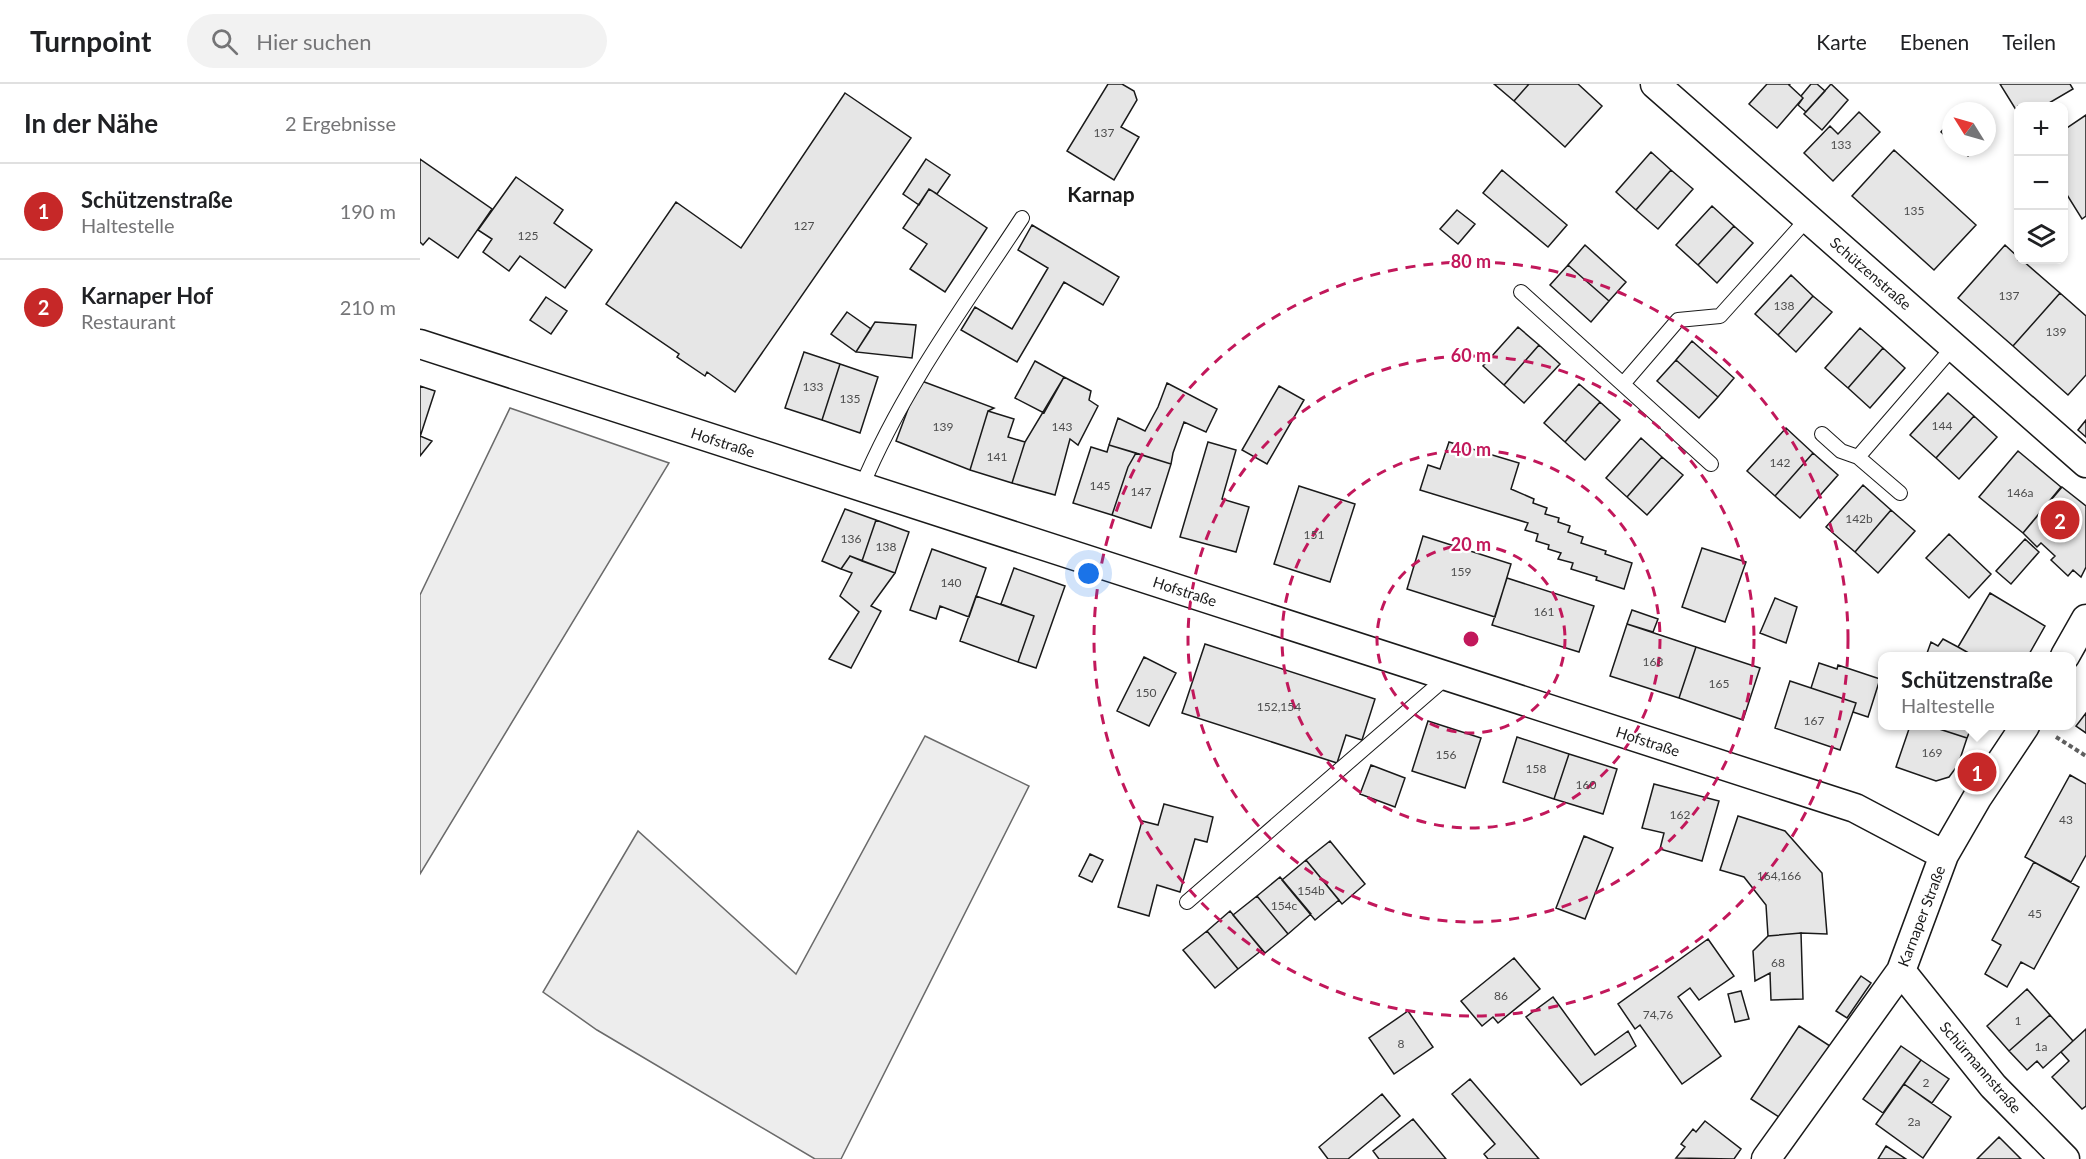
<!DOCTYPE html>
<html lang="de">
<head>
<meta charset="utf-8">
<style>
	:root { --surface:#fff; --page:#f2f2f2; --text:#202124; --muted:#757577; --line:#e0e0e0; --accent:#c62828 }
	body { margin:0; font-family:Lato,sans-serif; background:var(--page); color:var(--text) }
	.controls { position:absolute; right:18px; top:18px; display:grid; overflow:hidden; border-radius:12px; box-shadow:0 3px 9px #0003 }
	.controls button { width:54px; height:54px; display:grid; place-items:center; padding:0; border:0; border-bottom:2px solid var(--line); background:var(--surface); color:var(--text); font:30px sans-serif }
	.compass { position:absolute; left:1522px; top:18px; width:54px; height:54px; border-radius:50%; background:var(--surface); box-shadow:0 3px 9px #0003; rotate:307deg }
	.you { position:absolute; left:669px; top:490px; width:21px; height:21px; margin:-15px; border:4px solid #fff; border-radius:50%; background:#1a73e8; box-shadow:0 0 0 9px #1a73e833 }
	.badge { display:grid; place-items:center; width:39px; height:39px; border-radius:50%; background:var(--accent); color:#fff; font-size:20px; font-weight:700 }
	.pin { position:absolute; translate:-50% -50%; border:3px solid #fff; box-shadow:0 2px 6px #0006 }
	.popup { position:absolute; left:1458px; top:568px; width:198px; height:78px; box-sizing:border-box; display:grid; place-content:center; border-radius:12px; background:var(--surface); filter:drop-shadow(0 2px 4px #0005); font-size:20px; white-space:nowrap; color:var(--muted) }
	.popup b { font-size:22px; color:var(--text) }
	.popup::after { content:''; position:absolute; left:50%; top:100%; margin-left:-12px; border:12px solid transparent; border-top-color:var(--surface) }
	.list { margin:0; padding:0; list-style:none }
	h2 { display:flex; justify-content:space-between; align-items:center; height:78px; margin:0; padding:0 24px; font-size:26px }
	h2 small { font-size:20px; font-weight:400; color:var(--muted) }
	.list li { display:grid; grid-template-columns:39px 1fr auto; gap:18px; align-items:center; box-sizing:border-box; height:96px; padding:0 24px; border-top:2px solid var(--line) }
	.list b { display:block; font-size:22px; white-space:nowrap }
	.list p { margin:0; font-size:20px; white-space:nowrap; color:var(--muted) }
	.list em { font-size:20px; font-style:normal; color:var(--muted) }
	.icon { flex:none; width:33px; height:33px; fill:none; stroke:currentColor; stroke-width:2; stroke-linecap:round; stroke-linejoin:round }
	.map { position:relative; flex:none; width:1666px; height:1075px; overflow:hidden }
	header { display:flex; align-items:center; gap:36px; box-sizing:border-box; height:84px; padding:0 30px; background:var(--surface); border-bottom:2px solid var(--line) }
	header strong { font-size:28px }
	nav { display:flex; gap:33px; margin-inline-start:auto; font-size:21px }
	.search { width:420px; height:54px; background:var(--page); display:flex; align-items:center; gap:15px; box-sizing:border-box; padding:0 21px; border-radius:33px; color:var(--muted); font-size:22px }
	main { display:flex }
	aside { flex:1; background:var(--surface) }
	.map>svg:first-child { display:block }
	.built { fill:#ededed; stroke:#6a6a6a; stroke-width:1.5 }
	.building { fill:#e6e6e6; stroke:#1a1a1a; stroke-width:1.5 }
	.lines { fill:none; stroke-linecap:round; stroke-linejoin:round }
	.service-casing { stroke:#1a1a1a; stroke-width:16 }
	.minor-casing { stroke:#1a1a1a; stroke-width:31 }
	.path { stroke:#5f5f5f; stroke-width:4; stroke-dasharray:4.5 3; stroke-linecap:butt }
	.service { stroke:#fff; stroke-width:14 }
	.minor { stroke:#fff; stroke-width:28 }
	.ring { fill:none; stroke:#c2185b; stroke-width:3; stroke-dasharray:10 8 }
	.labels { text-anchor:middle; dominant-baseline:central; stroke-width:4.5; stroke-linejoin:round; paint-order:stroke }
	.number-label { font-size:12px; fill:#4d4d4d }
	.street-label { font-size:15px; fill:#1a1a1a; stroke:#fff }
	.district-label { font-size:21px; font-weight:bold; fill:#1a1a1a; stroke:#fff }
	.centre { fill:#c2185b; stroke:#fff; stroke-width:3 }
	.ring-label { font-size:18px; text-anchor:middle; font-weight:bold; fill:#c2185b; stroke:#fff; stroke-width:4.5; stroke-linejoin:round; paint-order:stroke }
</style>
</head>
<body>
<header>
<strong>Turnpoint</strong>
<div class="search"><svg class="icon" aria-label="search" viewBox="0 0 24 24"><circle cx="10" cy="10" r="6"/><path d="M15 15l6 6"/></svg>Hier suchen</div>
<nav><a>Karte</a><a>Ebenen</a><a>Teilen</a></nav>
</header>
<main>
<aside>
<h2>In der Nähe<small>2 Ergebnisse</small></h2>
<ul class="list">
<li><span class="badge">1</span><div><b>Schützenstraße</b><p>Haltestelle</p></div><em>190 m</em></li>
<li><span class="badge">2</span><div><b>Karnaper Hof</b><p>Restaurant</p></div><em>210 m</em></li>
</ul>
</aside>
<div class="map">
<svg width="1666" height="1075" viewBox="0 0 1666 1075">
	<rect width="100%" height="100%" fill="#fff"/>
	<path class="built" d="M90,324L249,379L0,790V511Z
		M505,652L609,702L421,1075H395L177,946L123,908L218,747L376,890Z"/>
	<path class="building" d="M688,0H702L714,7L717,16L701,43L719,53L694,96L647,67Z
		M1074,0H1109L1094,17Z
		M1109,0H1158L1182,22L1145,63L1094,17Z
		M1347,0H1370L1369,1L1383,14L1357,44L1329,20Z
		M1391,0H1397L1405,7L1386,28L1378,21L1383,14L1381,12Z
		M1411,0L1428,16L1402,46L1384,30Z
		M1580,0H1650L1653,5L1624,22H1598V29Z
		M425,9L491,54L315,308L287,288L285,292L257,273L259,270L186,220L256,118L321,164Z
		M1439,28L1460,48L1413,97L1384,69L1410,42L1418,50Z
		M1666,31V132L1662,135L1644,106V46Z
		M1531,36V57L1521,48Z
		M1538,63H1555L1548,72Z
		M1474,66L1556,141L1514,186L1432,112Z
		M1231,68L1251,86L1216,126L1196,108Z
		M0,75L72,125L38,174L9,154L3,161L0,158Z
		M506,75L530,91L517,110L509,105L499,121L483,110Z
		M1082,86L1147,141L1128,163L1063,109Z
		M1251,86L1273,105L1238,145L1216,126Z
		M96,93L143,126L134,139L172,166L145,204L100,172L89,187L63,168L72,155L58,146Z
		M509,105L567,144L525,208L490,185L507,160L483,144Z
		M1292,122L1314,142L1278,181L1256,161Z
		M1037,126L1055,140L1038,160L1020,145Z
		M612,141L699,193L683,221L644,198L597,278L541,246L555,223L592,245L628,184L598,166Z
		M1314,142L1333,159L1297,199L1278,181Z
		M1165,161L1206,198L1189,217L1148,181Z
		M1585,161L1598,173V176H1602L1640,209L1593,262L1538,214Z
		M1148,181L1189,217L1171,238L1130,201Z
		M1371,191L1393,212L1358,251L1335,230Z
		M1640,209L1666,232V291L1648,311L1593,262Z
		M1393,212L1412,228L1376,268L1358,251Z
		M126,213L147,227L131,250L110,236Z
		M427,228L451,245L436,268L411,250Z
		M455,238L496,241L492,274L436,268Z
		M1098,243L1119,261L1084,301L1063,282Z
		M1440,244L1463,264L1428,304L1405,284Z
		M1272,257L1314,294L1298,313L1256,276Z
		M1119,261L1140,280L1104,319L1084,301Z
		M1463,264L1485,284L1450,324L1428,304Z
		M384,268L420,280L402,336L365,324Z
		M1256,276L1298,313L1279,334L1237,297Z
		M615,277L644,293L624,329L595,314Z
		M420,280L458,293L440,349L402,336Z
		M644,293L671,307L669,316L678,322L658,361L650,355L635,411L592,399L605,358Z
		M499,296L574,324L568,327L550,386L476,357Z
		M747,299L797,325L786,348L764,338L753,369L751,380L689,361L698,334L725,347L738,323Z
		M1159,300L1180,318L1145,358L1124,339Z
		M0,302L15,307L0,353Z
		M859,302L884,316L847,380L822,366Z
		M1528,309L1554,332L1516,374L1490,351Z
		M1180,318L1200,336L1165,376L1145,358Z
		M568,327L594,335L588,353L605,358L592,399L550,386Z
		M1554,332L1577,353L1539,395L1516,374Z
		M1666,336V353L1658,346Z
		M1366,344L1393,369L1355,412L1327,387Z
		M0,352L12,357L0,372Z
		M1221,354L1242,373L1207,413L1186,394Z
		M788,358L816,366L802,415L829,423L816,468L760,453Z
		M1029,358L1099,379L1091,405L1114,415L1113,419L1127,424L1125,430L1139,434L1138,438L1150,442L1148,448L1163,453L1161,459L1186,467L1185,470L1212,479L1204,505L1176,496L1177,493L1151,485L1153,479L1138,475L1141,469L1128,465L1129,461L1116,457L1118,450L1105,446L1108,439L1000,406L1008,381L1020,385Z
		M689,361L716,369L708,383L692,431L653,419L671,363L687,368Z
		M1598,367L1641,403L1603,449L1559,413Z
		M716,369L751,380L731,444L692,431L708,383Z
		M1393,369L1418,391L1380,434L1355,412Z
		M1242,373L1263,391L1227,431L1207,413Z
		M1443,401L1471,426L1435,468L1406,443Z
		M879,402L935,420L910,498L854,480Z
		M1642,403L1666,422V483L1661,493L1653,486L1648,492L1631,476L1635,472L1621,459L1617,463L1603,449Z
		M425,425L456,436L442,477L430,472L421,485L402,477Z
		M1471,426L1495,447L1458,489L1435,468Z
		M456,436L489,448L475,489L442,477Z
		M1529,450L1571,490L1549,514L1506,474Z
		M1003,452L1091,480L1075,533L987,505Z
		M1605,455L1619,468L1591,500L1576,487Z
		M1282,464L1326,478L1305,538L1262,523Z
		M512,465L566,484L549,533L520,522L516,535L490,526Z
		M430,472L475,489L451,522L461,527L431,584L409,575L439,528L420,512L432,489L421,485Z
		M594,484L645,502L616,584L598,578L614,532L581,520Z
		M1087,494L1174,522L1159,568L1072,541Z
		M1570,509L1625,542L1608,572H1554L1538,563Z
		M556,512L614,532L598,578L540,557Z
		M1355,514L1377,523L1366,559L1340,549Z
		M1212,526L1238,535L1233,548L1207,540Z
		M1207,540L1276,563L1259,614L1190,592Z
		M1523,555L1538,563L1554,572H1506L1511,558L1518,562Z
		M785,560L955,615L942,656L926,651L917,679L762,629Z
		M1276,563L1340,584L1323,636L1259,614Z
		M724,573L756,589L729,642L697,627Z
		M1399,579L1417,585L1418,581L1460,595L1448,633L1433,628L1436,619L1391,604Z
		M1370,597L1436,619L1420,666L1355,644Z
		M1666,629V649L1656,642Z
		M1008,637L1061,654L1045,704L992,687Z
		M1490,642H1510L1547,654L1538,681L1529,693L1516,697L1476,683Z
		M1510,642H1552L1547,654Z
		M1097,653L1149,670L1134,715L1083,698Z
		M1149,670L1197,685L1183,730L1134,715Z
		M951,681L985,694L975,723L940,710Z
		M1650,691L1666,700V771L1651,798L1605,773Z
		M1234,700L1299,717L1282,777L1240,765L1244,749L1222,744Z
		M744,720L793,733L787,758L775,755L760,808L737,801L729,832L698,823L722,737L738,741Z
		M1318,732L1365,747L1402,789L1407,850L1381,849L1348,852L1346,821L1324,793L1300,786Z
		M1164,752L1193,764L1165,835L1136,824Z
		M910,757L945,800L922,820L886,776Z
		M670,770L683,776L672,798L659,792Z
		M886,776L919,816L895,836L862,796Z
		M1614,778L1659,803L1614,885L1601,878L1587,903L1565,890L1581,861L1572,856Z
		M860,793L891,830L868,850L837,812Z
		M837,812L868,850L845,869L813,831Z
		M810,827L842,866L818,885L787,847Z
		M787,847L818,885L795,904L763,866Z
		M1381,849L1383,915L1351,916L1350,889L1335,897L1333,867L1348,852Z
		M1288,855L1314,892L1279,916L1270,904L1258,913L1301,972L1262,1000L1220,941L1215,945L1198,920Z
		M1094,874L1120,905L1078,939L1073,933L1062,942L1041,917Z
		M1441,892L1451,899L1427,934L1416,927Z
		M1607,905L1630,931L1589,967L1567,942Z
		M1321,907L1329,935L1315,938L1308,910Z
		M1133,913L1175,971L1208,947L1216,962L1161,1001L1106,933Z
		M988,927L1013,963L974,990L949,954Z
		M1630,931L1653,957L1623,984L1617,977L1607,986L1589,967Z
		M1379,942L1410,962L1362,1035L1331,1015Z
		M1666,945V1022L1662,1025L1632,993L1649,977L1641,968Z
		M1481,962L1501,976L1463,1029L1443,1015Z
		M1501,976L1529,995L1512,1019L1484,1000Z
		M1050,995L1119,1075H1068L1064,1070L1075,1060L1032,1010Z
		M1484,1000L1531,1033L1503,1074L1456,1040Z
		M962,1010L980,1032L928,1075H908L899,1063Z
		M993,1035L1026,1075H959L953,1067Z
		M1285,1037L1321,1065L1314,1075L1256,1074L1265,1063L1261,1060L1273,1045L1276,1048Z
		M1579,1053L1601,1075H1557Z
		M1466,1062L1486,1075H1458Z"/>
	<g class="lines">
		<g class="service-casing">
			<path id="service" d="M1101,208L1291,380
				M1203,300L1258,236L1300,232L1388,134
				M1402,350L1421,367L1438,373L1480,409
				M1438,373L1534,262
				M442,402C482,306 545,221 602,134
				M767,818L1028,592"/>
		</g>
		<g class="minor-casing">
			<path id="minor" d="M1235,0L1666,379
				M0,260L1435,724L1524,771
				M1645,572L1666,535
				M1481,887L1573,1002L1645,1075
				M1346,1075L1481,887L1524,771L1557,714L1605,642"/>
		</g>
		<path class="path" d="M1636,653L1666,672"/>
		<use href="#service" class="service"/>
		<use href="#minor" class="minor"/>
	</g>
	<g class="ring">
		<circle cx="1051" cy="555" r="94"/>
		<circle cx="1051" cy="555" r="189"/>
		<circle cx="1051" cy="555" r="283"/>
		<circle cx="1051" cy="555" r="377"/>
	</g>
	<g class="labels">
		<g class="number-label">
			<text x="684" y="48">137</text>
			<text x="1421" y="60">133</text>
			<text x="1494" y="126">135</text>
			<text x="384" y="141">127</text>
			<text x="108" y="151">125</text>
			<text x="1589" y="211">137</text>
			<text x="1364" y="221">138</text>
			<text x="1636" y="247">139</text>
			<text x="393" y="302">133</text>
			<text x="430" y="314">135</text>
			<text x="1522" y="341">144</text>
			<text x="523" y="342">139</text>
			<text x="642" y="342">143</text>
			<text x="577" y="372">141</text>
			<text x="1360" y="378">142</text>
			<text x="680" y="401">145</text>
			<text x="721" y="407">147</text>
			<text x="1600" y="408">146a</text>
			<text x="1439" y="434">142b</text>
			<text x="894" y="450">151</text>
			<text x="431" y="454">136</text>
			<text x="466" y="462">138</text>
			<text x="1041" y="487">159</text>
			<text x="531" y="498">140</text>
			<text x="1124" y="527">161</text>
			<text x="1233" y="577">163</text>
			<text x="1299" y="599">165</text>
			<text x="726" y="608">150</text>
			<text x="859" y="622">152,154</text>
			<text x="1394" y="636">167</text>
			<text x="1512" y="668">169</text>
			<text x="1026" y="670">156</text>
			<text x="1116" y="684">158</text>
			<text x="1166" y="700">160</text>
			<text x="1260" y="730">162</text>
			<text x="1646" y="735">43</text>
			<text x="1359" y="791">164,166</text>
			<text x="891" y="806">154b</text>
			<text x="864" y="821">154c</text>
			<text x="1615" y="829">45</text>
			<text x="1358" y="878">68</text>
			<text x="1081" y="911">86</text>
			<text x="1238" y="930">74,76</text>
			<text x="1598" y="936">1</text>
			<text x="981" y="959">8</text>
			<text x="1621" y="962">1a</text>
			<text x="1506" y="998">2</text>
			<text x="1494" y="1037">2a</text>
		</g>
		<g class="street-label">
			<text transform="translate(1451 189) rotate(41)">Schützenstraße</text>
			<text transform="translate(303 358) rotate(18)">Hofstraße</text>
			<text transform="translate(765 507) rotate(18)">Hofstraße</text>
			<text transform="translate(1228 657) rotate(18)">Hofstraße</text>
			<text transform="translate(1501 832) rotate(-69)">Karnaper Straße</text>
			<text transform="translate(1561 983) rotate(49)">Schürmannstraße</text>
		</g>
		<g class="district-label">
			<text x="681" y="109">Karnap</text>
		</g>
	</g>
	<circle cx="1051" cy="555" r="9" class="centre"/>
	<g class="ring-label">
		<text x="1051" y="184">80 m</text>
		<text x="1051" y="278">60 m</text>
		<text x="1051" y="372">40 m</text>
		<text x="1051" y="467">20 m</text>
	</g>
</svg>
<div class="controls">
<button>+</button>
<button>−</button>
<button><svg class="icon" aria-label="layers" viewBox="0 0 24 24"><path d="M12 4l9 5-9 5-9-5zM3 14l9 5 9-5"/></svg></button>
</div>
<svg class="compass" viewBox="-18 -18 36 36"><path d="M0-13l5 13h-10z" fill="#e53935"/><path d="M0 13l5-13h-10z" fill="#757577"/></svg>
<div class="you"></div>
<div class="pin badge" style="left:1557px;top:688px">1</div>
<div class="popup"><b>Schützenstraße</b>Haltestelle</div>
<div class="pin badge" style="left:1640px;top:436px">2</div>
</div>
</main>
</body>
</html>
